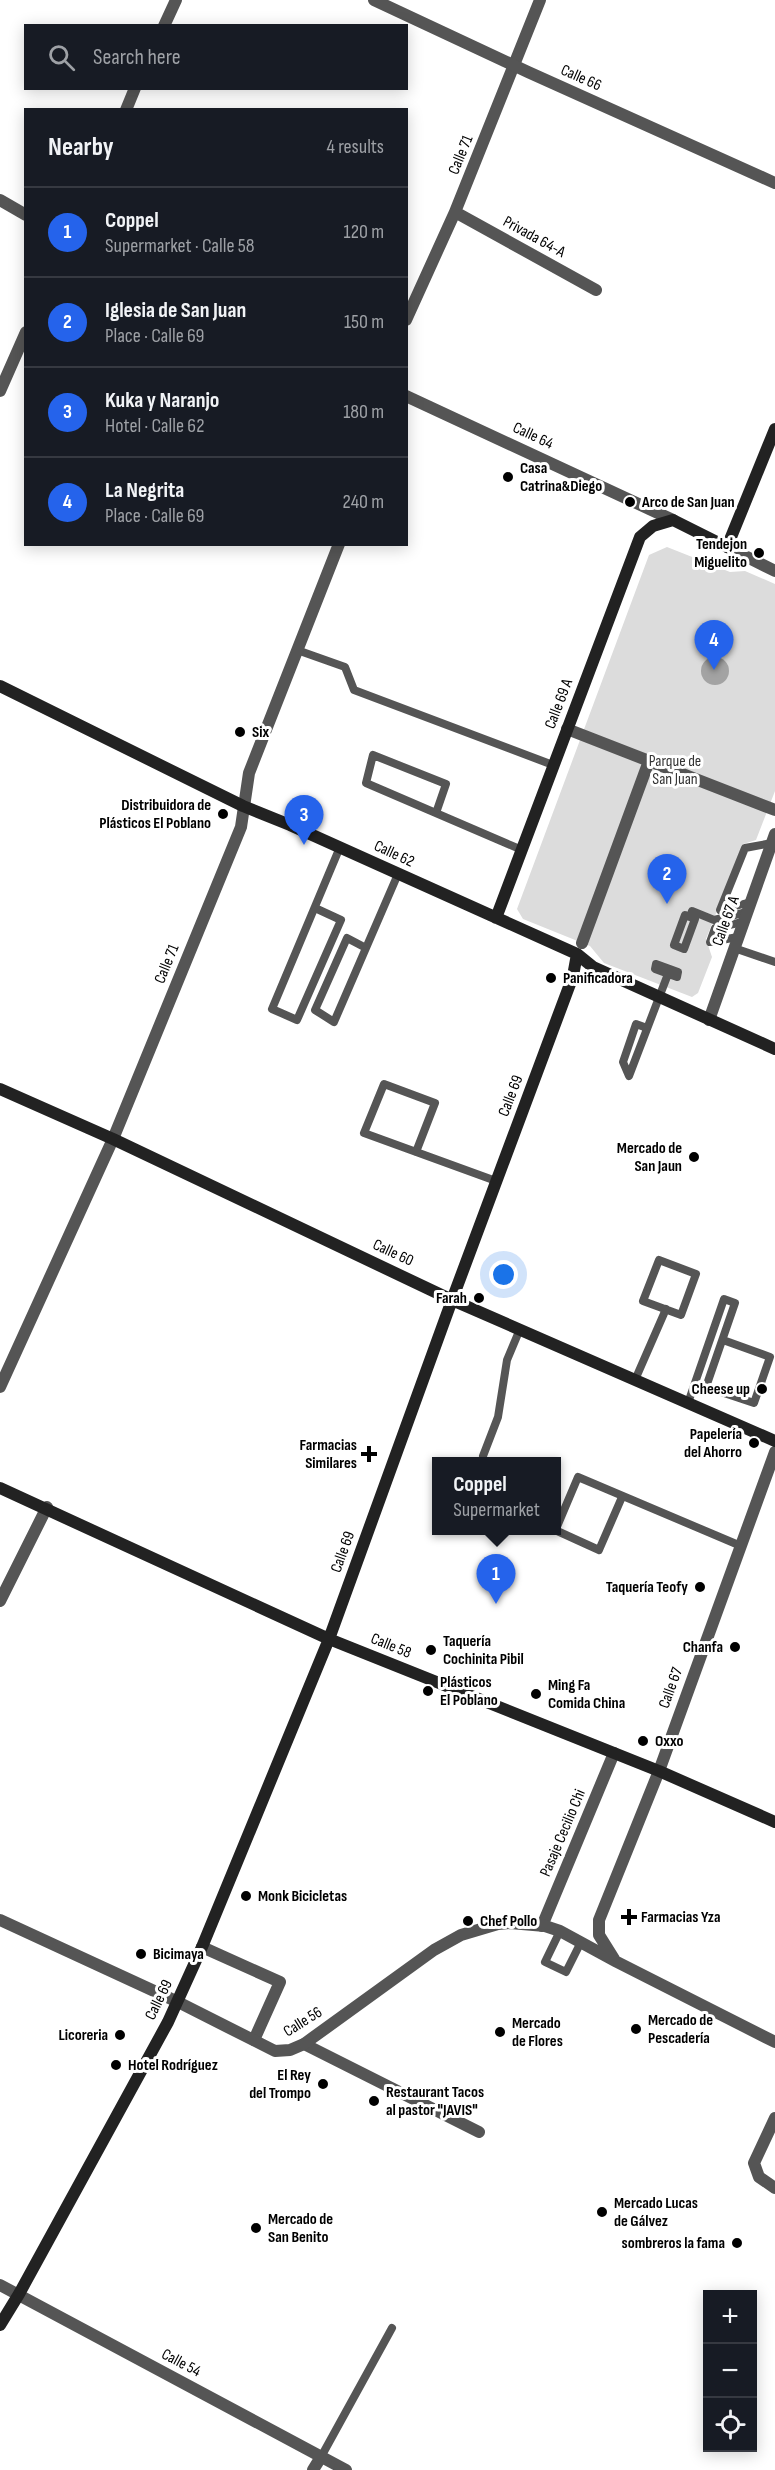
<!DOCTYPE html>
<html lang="en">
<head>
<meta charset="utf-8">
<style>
	:root { --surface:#171b24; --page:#242831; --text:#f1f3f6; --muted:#9ea1a6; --line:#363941; --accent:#2563eb }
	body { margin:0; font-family:"Sofia Sans Condensed",sans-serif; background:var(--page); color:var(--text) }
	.controls { position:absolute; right:18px; bottom:18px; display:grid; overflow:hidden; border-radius:0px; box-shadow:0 3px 15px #0003 }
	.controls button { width:54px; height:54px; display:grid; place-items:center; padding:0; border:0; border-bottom:2px solid var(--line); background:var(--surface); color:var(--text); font:30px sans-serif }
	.you { position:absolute; left:504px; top:1275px; width:21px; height:21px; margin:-15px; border:4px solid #fff; border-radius:50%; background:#1a73e8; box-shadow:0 0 0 9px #1a73e833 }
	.badge { display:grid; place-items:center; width:39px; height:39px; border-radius:50%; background:var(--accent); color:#fff; font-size:20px; font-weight:700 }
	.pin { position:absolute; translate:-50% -50px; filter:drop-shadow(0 2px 3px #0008) }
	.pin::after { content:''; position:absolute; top:32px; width:21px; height:18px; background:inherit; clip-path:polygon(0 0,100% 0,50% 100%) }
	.popup { position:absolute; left:432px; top:1457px; width:129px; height:78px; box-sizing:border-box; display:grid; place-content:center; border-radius:0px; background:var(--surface); filter:drop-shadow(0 2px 4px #0005); font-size:20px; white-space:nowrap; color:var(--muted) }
	.popup b { font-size:22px; color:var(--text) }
	.popup::after { content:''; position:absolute; left:50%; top:100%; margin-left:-12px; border:12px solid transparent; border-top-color:var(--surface) }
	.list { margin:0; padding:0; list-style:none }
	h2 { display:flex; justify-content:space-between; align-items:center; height:78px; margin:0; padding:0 24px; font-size:26px }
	h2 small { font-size:20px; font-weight:400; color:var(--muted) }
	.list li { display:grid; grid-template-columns:39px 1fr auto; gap:18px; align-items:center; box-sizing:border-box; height:90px; padding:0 24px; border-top:2px solid var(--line) }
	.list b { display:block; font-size:22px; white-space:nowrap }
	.list p { margin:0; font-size:20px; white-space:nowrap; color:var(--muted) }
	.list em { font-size:20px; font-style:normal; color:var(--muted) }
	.icon { flex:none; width:33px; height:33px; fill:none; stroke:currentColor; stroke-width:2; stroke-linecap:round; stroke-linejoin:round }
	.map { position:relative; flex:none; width:775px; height:2470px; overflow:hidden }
	.search { position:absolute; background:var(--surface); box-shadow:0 3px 15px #0003; left:24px; top:24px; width:384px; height:66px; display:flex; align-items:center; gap:15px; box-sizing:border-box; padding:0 21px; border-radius:0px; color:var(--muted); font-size:22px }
	.panel { position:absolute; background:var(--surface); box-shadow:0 3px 15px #0003; left:24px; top:108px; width:384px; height:438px; border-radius:0px }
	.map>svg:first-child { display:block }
	.green { fill:#dcdcdc }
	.water { fill:#a3a3a3 }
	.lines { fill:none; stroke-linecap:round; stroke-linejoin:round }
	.service { stroke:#555; stroke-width:8 }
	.pedestrian { stroke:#555; stroke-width:12 }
	.minor { stroke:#555; stroke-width:12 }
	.tertiary { stroke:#555; stroke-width:12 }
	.secondary { stroke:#222; stroke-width:12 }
	.poi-dot { fill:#000; stroke:#fff; stroke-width:2 }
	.labels { text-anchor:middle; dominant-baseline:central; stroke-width:6; stroke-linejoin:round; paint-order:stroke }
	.street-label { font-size:16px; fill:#000; stroke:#fff }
	.poi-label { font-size:16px; font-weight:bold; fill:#000; stroke:#fff; text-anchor:start }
	.park-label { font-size:16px; fill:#333; stroke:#fff }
</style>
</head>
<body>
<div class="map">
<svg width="775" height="2470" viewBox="0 0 775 2470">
	<rect width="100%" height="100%" fill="#fff"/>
	<path class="green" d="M667,547L730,572L745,571L775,584V791L756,840L743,844L706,939L712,957L698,993L692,997L604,963L590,946L523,919L517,909L649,555Z"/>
	<path class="water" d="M701 671a14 14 0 1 1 28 0a14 14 0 1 1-28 0Z"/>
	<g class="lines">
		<path class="service" d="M297,650L345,667L354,690L553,765
			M436,813L446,784L373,755L366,783L522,850
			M751,902L720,910L745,848L772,843
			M315,908L341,920L297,1020L272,1009L340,847
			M685,915L695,919L684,949L674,945Z
			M690,917L692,911L714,920L747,912
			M738,937L710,942L715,928L743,922
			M366,948L347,938L315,1010L334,1022L398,874
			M734,948L775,962
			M656,964L678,972L677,977L655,969Z
			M647,1028L636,1024L623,1062L629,1076C642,1042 655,1008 668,974
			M416,1152L435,1103L384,1084L364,1133L496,1181
			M659,1260L696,1274L681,1315L643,1301Z
			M635,1380L666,1309
			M688,1403L724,1299L735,1303L706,1387L754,1403L770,1357L723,1340
			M483,1456L498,1417L507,1360L520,1329
			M556,1529L578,1477L741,1546
			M555,1530L599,1550L622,1497
			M560,1931L545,1962L566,1972L581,1942
			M321,2457L392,2328"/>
		<path class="pedestrian" d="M567,729L775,810
			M582,943L649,761
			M542,1926L614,1753
			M202,1947L280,1982L254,2040
			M304,2044L479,2132"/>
		<path class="minor" d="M164,26L176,0
			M126,110L135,88
			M455,212L596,290
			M406,320L455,212L540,0
			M0,391L26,332
			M709,1020L775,834
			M0,1387L113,1139L241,827L249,773L339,544
			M0,1601L47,1507
			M0,1920L178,2002L275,2051L290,2050L304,2044L434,1950L461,1935L498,1924L510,1923L545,1926L560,1931L617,1962L775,2042
			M614,1959L599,1935V1920L659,1771
			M775,2118L754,2163L759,2177L775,2188
			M0,2285L346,2470
			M313,2470L321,2457"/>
		<path class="tertiary" d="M374,0L528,72L775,183
			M0,200L26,215
			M406,396L673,520
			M727,547L775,571
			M659,1771L775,1452"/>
		<path class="secondary" d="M0,686L243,806L290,825L577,954L593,967L775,1049
			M496,918L640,537L653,526L673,520L727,547L775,429
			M0,1089L113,1139L452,1300L775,1441
			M0,1488L329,1639L659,1771L775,1822
			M0,2325L19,2294L168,2022L202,1947L329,1639L452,1300L573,976L577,954"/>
	</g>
	<g class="poi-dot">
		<circle cx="508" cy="477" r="6"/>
		<circle cx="630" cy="502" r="6"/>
		<circle cx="759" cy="553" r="6"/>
		<circle cx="240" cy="732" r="6"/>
		<circle cx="223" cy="814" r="6"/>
		<circle cx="551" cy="978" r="6"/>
		<circle cx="694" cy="1157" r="6"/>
		<circle cx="479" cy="1298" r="6"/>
		<circle cx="762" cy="1389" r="6"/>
		<circle cx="754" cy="1443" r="6"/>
		<path d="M366 1445h6v6h6v6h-6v6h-6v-6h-6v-6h6z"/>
		<circle cx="700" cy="1587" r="6"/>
		<circle cx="735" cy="1647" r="6"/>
		<circle cx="431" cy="1650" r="6"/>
		<circle cx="428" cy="1691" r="6"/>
		<circle cx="536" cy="1694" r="6"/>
		<circle cx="643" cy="1741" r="6"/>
		<circle cx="246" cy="1896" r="6"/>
		<path d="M626 1908h6v6h6v6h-6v6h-6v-6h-6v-6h6z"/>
		<circle cx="468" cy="1921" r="6"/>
		<circle cx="141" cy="1954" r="6"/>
		<circle cx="636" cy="2029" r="6"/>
		<circle cx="500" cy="2032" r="6"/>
		<circle cx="120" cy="2035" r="6"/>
		<circle cx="116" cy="2065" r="6"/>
		<circle cx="323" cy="2084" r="6"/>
		<circle cx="374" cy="2101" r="6"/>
		<circle cx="602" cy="2212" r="6"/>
		<circle cx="256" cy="2228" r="6"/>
		<circle cx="737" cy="2243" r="6"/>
	</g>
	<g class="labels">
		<g class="street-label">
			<text transform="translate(581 78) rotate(24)">Calle 66</text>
			<text transform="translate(461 155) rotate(-68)">Calle 71</text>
			<text transform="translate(534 237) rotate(29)">Privada 64-A</text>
			<text transform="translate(533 436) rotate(25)">Calle 64</text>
			<text transform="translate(559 704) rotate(-69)">Calle 69 A</text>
			<text transform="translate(394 854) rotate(25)">Calle 62</text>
			<text transform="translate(726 921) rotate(-70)">Calle 67 A</text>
			<text transform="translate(167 964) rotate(-68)">Calle 71</text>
			<text transform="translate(511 1096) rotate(-69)">Calle 69</text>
			<text transform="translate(393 1253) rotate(25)">Calle 60</text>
			<text transform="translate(343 1552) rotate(-70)">Calle 69</text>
			<text transform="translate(391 1646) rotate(22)">Calle 58</text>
			<text transform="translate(671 1688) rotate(-70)">Calle 67</text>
			<text transform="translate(563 1833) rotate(-67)">Pasaje Cecilio Chi</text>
			<text transform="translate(159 2000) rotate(-64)">Calle 69</text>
			<text transform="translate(303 2022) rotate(-32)">Calle 56</text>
			<text transform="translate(181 2363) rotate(28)">Calle 54</text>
		</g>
		<g class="poi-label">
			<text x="520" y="468">Casa<tspan x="520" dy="18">Catrina&amp;Diego</tspan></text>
			<text x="642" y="502">Arco de San Juan</text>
			<text x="747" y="544" text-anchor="end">Tendejon<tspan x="747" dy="18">Miguelito</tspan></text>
			<text x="252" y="732">Six</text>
			<text x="211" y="805" text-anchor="end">Distribuidora de<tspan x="211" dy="18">Plásticos El Poblano</tspan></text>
			<text x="563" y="978">Panificadora</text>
			<text x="682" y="1148" text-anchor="end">Mercado de<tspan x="682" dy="18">San Jaun</tspan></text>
			<text x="467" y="1298" text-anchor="end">Farah</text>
			<text x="750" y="1389" text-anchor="end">Cheese up</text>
			<text x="742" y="1434" text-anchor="end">Papelería<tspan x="742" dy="18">del Ahorro</tspan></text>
			<text x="357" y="1445" text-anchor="end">Farmacias<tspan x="357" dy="18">Similares</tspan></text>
			<text x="688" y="1587" text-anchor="end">Taquería Teofy</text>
			<text x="443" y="1641">Taquería<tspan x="443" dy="18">Cochinita Pibil</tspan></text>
			<text x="723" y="1647" text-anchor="end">Chanfa</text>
			<text x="440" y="1682">Plásticos<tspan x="440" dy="18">El Poblano</tspan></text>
			<text x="548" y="1685">Ming Fa<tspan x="548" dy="18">Comida China</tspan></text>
			<text x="655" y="1741">Oxxo</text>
			<text x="258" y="1896">Monk Bicicletas</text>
			<text x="641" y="1917">Farmacias Yza</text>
			<text x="480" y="1921">Chef Pollo</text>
			<text x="153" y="1954">Bicimaya</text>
			<text x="648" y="2020">Mercado de<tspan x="648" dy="18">Pescadería</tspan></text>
			<text x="512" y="2023">Mercado<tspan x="512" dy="18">de Flores</tspan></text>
			<text x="108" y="2035" text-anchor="end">Licoreria</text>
			<text x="128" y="2065">Hotel Rodríguez</text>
			<text x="311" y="2075" text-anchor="end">El Rey<tspan x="311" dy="18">del Trompo</tspan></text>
			<text x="386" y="2092">Restaurant Tacos<tspan x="386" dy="18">al pastor "JAVIS"</tspan></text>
			<text x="614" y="2203">Mercado Lucas<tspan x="614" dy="18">de Gálvez</tspan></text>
			<text x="268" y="2219">Mercado de<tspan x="268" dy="18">San Benito</tspan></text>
			<text x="725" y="2243" text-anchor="end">sombreros la fama</text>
		</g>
		<g class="park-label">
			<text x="675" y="761">Parque de<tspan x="675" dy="18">San Juan</tspan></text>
		</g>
	</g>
</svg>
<div class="controls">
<button>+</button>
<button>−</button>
<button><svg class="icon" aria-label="locate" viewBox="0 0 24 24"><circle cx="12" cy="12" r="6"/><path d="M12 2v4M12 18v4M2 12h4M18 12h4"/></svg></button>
</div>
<div class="you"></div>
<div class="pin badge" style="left:496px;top:1604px">1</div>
<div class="popup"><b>Coppel</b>Supermarket</div>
<div class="pin badge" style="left:667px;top:904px">2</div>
<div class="pin badge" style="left:304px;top:845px">3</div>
<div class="pin badge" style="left:714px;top:670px">4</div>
<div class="search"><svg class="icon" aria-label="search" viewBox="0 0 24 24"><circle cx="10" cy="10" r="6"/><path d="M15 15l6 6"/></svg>Search here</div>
<section class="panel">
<h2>Nearby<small>4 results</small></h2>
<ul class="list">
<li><span class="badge">1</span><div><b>Coppel</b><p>Supermarket · Calle 58</p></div><em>120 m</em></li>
<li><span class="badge">2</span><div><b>Iglesia de San Juan</b><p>Place · Calle 69</p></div><em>150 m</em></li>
<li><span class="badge">3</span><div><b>Kuka y Naranjo</b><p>Hotel · Calle 62</p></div><em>180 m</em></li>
<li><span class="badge">4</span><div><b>La Negrita</b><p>Place · Calle 69</p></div><em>240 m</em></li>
</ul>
</section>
</div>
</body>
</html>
